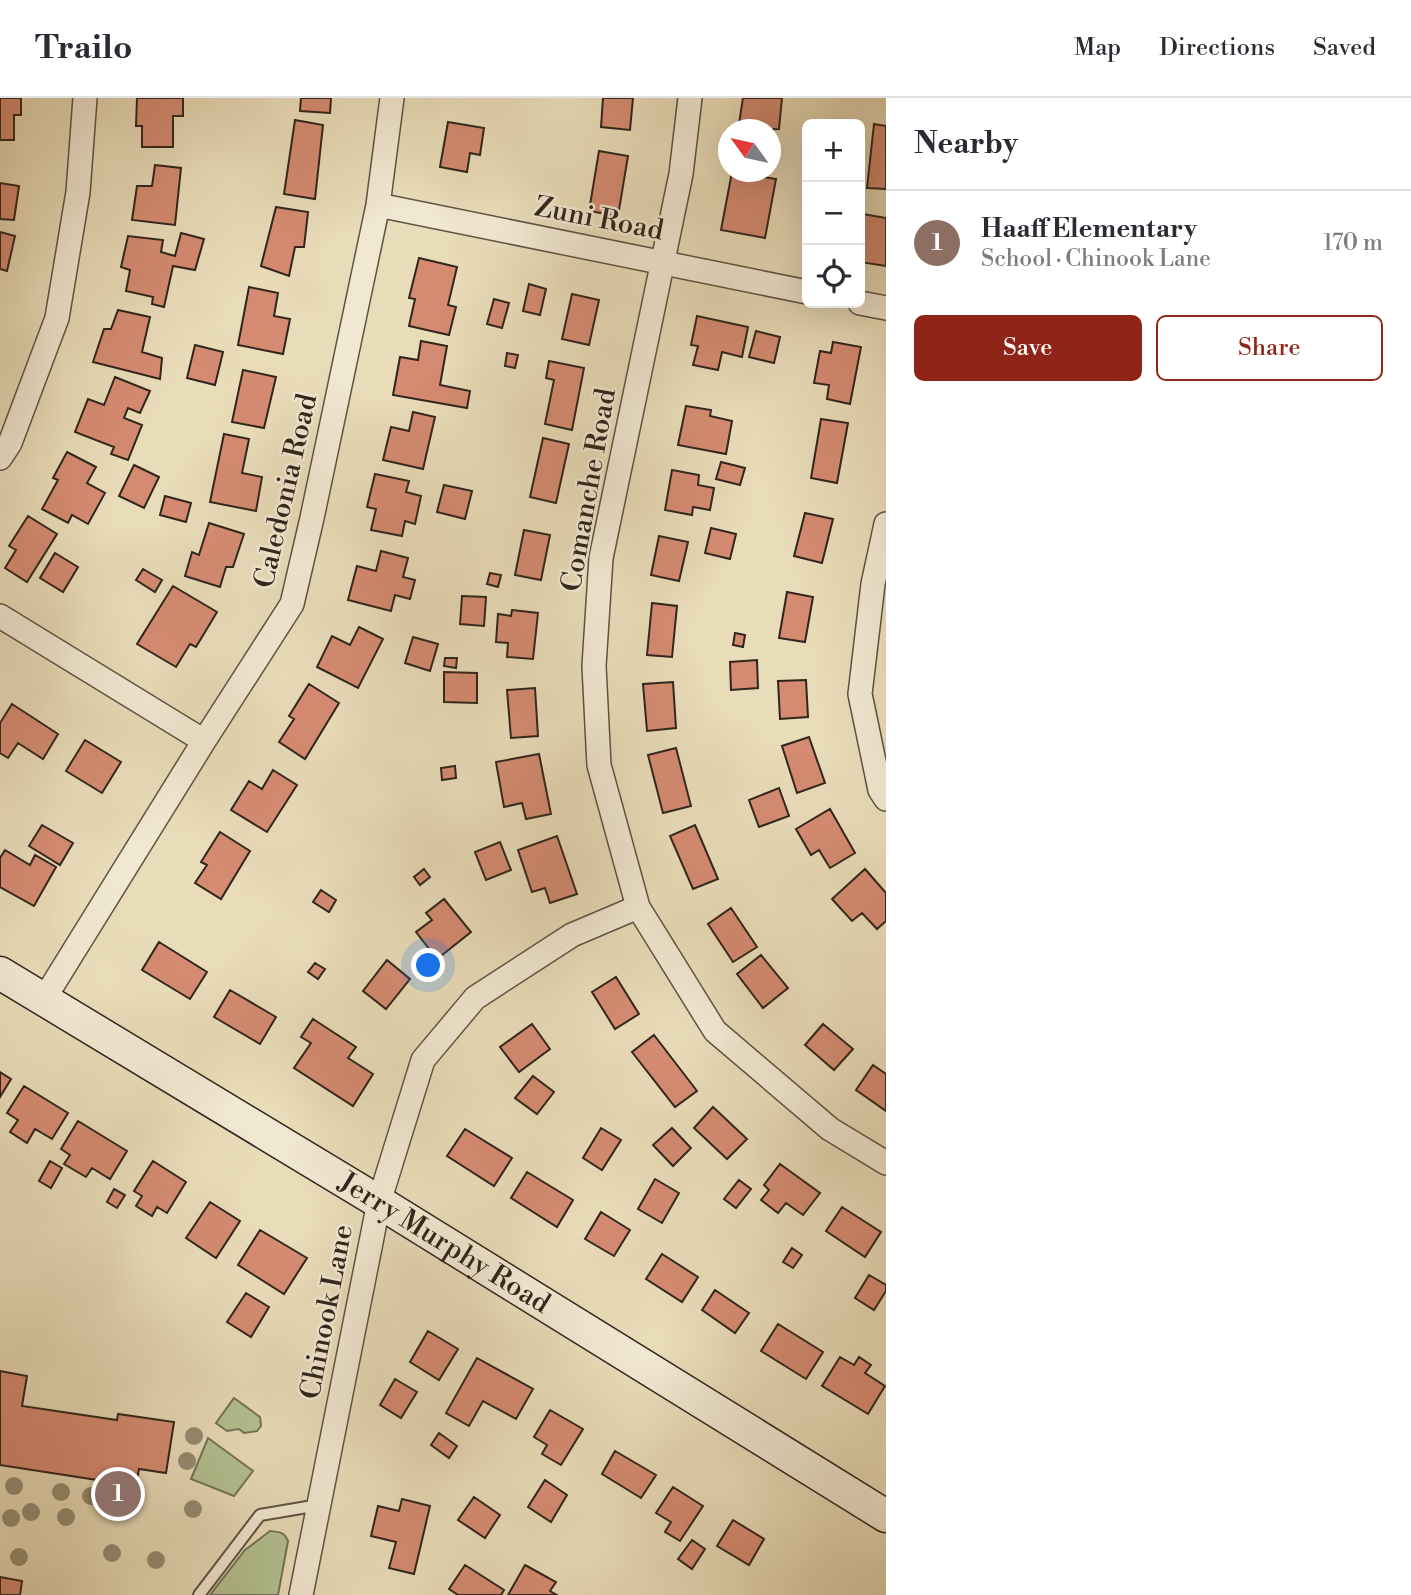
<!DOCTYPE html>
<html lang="en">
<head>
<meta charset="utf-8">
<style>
	:root { --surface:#fff; --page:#f7f7f7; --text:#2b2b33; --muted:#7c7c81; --line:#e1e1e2; --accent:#8f2418 }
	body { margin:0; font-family:"Libre Bodoni",serif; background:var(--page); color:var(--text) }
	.controls { position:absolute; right:21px; top:21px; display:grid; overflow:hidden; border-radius:10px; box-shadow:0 7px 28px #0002 }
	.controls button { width:63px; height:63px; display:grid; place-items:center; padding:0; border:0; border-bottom:2px solid var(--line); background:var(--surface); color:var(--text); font:35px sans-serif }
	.compass { position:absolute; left:718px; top:21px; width:63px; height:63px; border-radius:50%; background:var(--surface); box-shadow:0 7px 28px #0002; rotate:303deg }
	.you { position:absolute; left:429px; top:868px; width:24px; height:24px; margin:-18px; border:5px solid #fff; border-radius:50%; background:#1a73e8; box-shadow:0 0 0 10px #1a73e833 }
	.badge { display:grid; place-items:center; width:46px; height:46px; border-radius:50%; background:var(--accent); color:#fff; font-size:23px; font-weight:700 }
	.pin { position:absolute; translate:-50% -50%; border:4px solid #fff; box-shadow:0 2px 7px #0006 }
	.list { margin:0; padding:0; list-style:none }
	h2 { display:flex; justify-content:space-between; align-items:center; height:91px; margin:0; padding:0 28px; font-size:30px }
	h2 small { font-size:23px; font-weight:400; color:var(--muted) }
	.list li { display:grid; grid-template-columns:46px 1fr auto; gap:21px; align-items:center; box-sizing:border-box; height:105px; padding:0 28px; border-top:2px solid var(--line) }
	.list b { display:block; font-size:26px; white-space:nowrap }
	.list p { margin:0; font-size:23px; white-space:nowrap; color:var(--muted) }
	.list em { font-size:23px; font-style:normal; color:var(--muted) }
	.actions { display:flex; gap:14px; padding:21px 28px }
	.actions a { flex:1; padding:16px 0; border:2px solid var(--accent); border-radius:10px; text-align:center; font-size:24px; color:var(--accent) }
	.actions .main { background:var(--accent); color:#fff }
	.icon { flex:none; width:38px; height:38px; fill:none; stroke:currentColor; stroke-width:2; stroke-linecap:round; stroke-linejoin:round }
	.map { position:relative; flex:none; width:886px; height:1497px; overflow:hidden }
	header { display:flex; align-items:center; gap:42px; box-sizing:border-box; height:98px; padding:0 35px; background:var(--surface); border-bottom:2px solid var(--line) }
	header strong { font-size:33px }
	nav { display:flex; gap:38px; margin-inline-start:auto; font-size:24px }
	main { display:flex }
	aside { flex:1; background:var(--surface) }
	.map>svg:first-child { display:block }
	.green { fill:#b3c192; stroke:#727357; stroke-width:2 }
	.building { fill:#d58b72; stroke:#30251c; stroke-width:2 }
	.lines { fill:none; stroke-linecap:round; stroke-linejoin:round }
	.lane-casing { stroke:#5e5343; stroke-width:14 }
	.street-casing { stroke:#5e5343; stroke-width:26 }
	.secondary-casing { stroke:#30251c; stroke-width:35 }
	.lane { stroke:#f1e8d2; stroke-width:10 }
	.street { stroke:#f1e8d2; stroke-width:23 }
	.secondary { stroke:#f1e8d2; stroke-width:32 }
	.tree { fill:#958d73 }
	.labels { text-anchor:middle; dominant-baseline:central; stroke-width:5; stroke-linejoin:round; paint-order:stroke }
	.street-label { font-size:28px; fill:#30251c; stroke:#f1e8d2 }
</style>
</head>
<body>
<header>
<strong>Trailo</strong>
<nav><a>Map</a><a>Directions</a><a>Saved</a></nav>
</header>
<main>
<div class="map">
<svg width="886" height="1497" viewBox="0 0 886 1497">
	<rect width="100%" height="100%" fill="#e9dcb9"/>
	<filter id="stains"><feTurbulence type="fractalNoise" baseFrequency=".00286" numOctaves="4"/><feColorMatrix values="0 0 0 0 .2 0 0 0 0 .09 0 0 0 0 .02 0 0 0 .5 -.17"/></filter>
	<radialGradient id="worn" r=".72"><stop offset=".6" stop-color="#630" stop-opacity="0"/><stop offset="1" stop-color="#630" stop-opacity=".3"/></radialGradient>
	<path class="green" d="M234,1300L260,1319L261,1328L257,1333L244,1335L239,1331L227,1333L216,1325Z
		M208,1340L253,1373L234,1398L191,1381Z
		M270,1433C280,1434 284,1434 288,1443L278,1497H210L245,1452Z"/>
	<path class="building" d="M0,0H21V17H14V42H0Z
		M137,0H183V18H173V49H142V28H136Z
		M301,0H331L330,15L300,13Z
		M603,0H633L630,32L601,29Z
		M743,0H782L779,31L738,32Z
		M295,22L323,27L315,101L284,96Z
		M448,24L484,30L480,57L470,55L467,74L440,69Z
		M874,26L886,28V91L867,90Z
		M599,53L628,58L618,118L589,113Z
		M155,67L181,70L175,127L132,122L137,88H152Z
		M732,74L776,81L765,140L721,132Z
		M0,85L19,88L14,122L0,121Z
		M276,109L308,114L304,149H295L289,178L261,168Z
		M863,116L886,120V168L860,164V134Z
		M0,134L15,138L7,173L0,171Z
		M181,135L204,141L195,172L173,168L164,209L152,206L153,199L126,193L130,172L121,169L128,138L163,142L161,154L175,158Z
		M419,160L457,169L448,207L456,209L449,237L409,228L415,201L409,200Z
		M529,186L546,191L540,217L523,213Z
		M249,189L278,195L274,218L290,221L283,256L238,247Z
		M572,196L599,202L589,247L562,241Z
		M494,201L509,205L502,230L487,226Z
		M118,212L150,219L142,254L162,260L160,281L93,264L104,231H111Z
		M697,218L748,229L742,259L722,254L718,272L693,267L698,248L691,247Z
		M756,233L780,239L774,265L749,259Z
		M421,243L447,248L440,287L470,293L467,310L393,297L400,259L418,262Z
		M833,244L861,249L850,306L827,301L829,287L814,285L820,253L831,255Z
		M195,247L223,254L215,287L187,280Z
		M507,255L518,257L515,270L505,268Z
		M549,263L584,270L572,332L545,326L554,282L546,280Z
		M243,272L276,279L264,330L232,324Z
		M115,279L150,293L140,315L128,310L124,320L142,327L128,362L111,356L114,349L75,334L88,301L104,307Z
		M686,308L711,312L710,318L732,323L726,356L678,347Z
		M413,314L435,319L423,371L383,362L391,329L409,333Z
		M821,321L848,325L837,385L811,380Z
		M224,336L249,341L242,375L262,379L256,413L210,404Z
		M543,340L569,346L556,405L530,399Z
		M67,354L96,369L87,385L105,395L88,426L72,417L68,425L42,411L58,382L53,380Z
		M721,364L745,370L740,387L716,381Z
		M134,367L159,379L144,410L119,398Z
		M672,372L699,377L698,387L714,390L710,412L693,409L692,417L665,412Z
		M375,376L409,383L406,394L421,398L415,426L405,423L402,438L371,432L376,411L367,409Z
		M444,387L472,393L465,421L437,414Z
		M165,398L191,405L186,424L160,417Z
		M805,415L833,421L822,465L794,458Z
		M28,418L57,436L27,484L5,470L16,452L9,448Z
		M209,425L244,436L233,469H226L220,489L185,478L192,454L199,457Z
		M711,430L736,436L730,461L705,455Z
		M524,432L550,437L541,482L515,477Z
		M659,438L688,444L679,483L651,477Z
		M381,453L408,460L403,479L415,482L410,501L395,497L391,513L348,502L357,468L376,473Z
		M55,455L78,469L63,494L40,480Z
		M143,471L162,482L155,494L136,482Z
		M490,475L501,477L498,489L487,486Z
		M173,488L217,514L196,549L190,546L176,569L137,546Z
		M787,494L813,499L805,544L779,540Z
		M462,498L486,499L484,528L460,526Z
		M652,505L677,508L672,559L647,557Z
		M512,512L538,515L533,561L507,559L508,545L496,544L498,516L511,518Z
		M359,529L383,541L358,590L317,569L332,538L350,547Z
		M735,535L745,537L743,549L733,547Z
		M413,539L438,546L430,573L405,565Z
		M445,560H457L456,570L444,568Z
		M757,562L758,590L731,592L730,564Z
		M444,574L477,575V605L444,604Z
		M806,582L808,619L780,621L778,583Z
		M673,584L676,630L647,633L643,586Z
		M309,586L339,605L305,661L279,644L294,621L289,618Z
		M535,590L538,638L511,640L507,592Z
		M12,606L58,636L43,661L18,645L8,660L0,655V625Z
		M809,639L825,685L797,695L782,648Z
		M85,642L121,664L102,695L66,673Z
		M676,650L691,708L663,715L648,657Z
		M539,656L551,716L526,721L522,705L504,709L496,664Z
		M455,668L456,680L442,682L441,670Z
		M273,672L297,687L267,734L231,712L249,683L262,691Z
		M779,690L789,718L759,729L749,702Z
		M830,711L855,755L830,770L819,752L811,757L796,731Z
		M42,727L73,745L60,767L29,748Z
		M695,727L718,781L693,791L670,738Z
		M220,734L250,753L221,801L195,785L207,767L201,764Z
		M557,738L577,796L550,805L545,790L532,794L518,752Z
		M500,744L511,772L486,782L475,754Z
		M5,752L30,767L35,757L56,769L34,808L0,789V760Z
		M424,771L430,779L420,787L414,779Z
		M865,771L886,795V823L877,831L862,815L852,823L832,801Z
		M321,792L336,802L329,814L313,804Z
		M444,801L471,834L437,861L416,834L432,822L426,815Z
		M731,810L757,849L733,864L708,826Z
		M159,844L207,874L190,901L142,872Z
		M761,857L788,890L763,910L737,876Z
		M387,862L410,881L386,911L363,893Z
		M315,865L325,871L318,881L308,874Z
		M616,879L639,916L615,931L592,894Z
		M230,892L276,919L260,946L214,919Z
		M313,921L356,949L348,960L373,976L353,1008L294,970L311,945L301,939Z
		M532,926L550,951L519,974L500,949Z
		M823,926L853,951L834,972L805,947Z
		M654,937L697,993L675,1009L632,954Z
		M873,967L886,976V1013L856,992Z
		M0,974L11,981L0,999Z
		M533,978L554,994L537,1016L515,1000Z
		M24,988L68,1015L52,1041L35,1031L27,1045L10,1034L18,1022L7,1015Z
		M713,1009L747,1041L727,1061L694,1030Z
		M78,1023L127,1053L110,1081L92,1070L86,1079L64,1066L70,1057L61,1051Z
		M601,1030L621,1042L602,1072L583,1060Z
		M672,1030L691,1050L673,1068L653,1047Z
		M465,1031L512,1060L494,1088L447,1058Z
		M50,1063L62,1070L51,1090L39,1083Z
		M153,1063L186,1084L167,1115L157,1109L152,1118L136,1108L142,1098L134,1093Z
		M780,1066L820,1095L803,1117L786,1105L778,1115L761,1102L769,1092L764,1087Z
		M527,1074L573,1102L557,1129L511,1100Z
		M655,1081L679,1095L662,1125L638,1111Z
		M739,1082L751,1091L736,1110L724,1101Z
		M114,1091L125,1097L117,1110L107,1104Z
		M210,1104L240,1123L216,1160L186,1140Z
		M842,1109L881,1134L865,1159L826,1133Z
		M601,1114L630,1132L614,1158L585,1141Z
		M260,1132L307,1160L284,1196L238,1167Z
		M792,1150L802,1157L793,1170L783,1164Z
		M662,1156L698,1179L682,1204L646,1181Z
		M869,1177L886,1187V1193L874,1212L855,1200Z
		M715,1192L749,1215L735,1235L702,1212Z
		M246,1195L269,1209L251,1239L227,1224Z
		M778,1226L823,1254L806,1281L761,1253Z
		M428,1233L458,1251L439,1282L410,1264Z
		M840,1259L854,1267L859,1259L871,1267L865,1275L885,1288L868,1316L822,1288Z
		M477,1260L533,1291L516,1321L483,1303L469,1328L446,1315Z
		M0,1273L27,1278L22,1308L117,1322L118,1316L174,1324L166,1375L139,1371L136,1388L0,1367Z
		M395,1281L417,1294L401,1320L380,1307Z
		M550,1312L583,1331L561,1367L542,1356L547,1347L534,1339Z
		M439,1335L457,1348L449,1360L431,1347Z
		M615,1353L656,1377L641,1400L602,1376Z
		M545,1382L567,1397L551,1424L528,1409Z
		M673,1389L703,1408L680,1443L665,1434L671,1424L656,1415Z
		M474,1399L500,1417L485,1440L458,1422Z
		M402,1401L430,1408L414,1476L389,1470L396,1444L371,1438L378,1408L399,1413Z
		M733,1422L764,1441L749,1467L717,1448Z
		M692,1442L705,1451L692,1471L678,1461Z
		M465,1467L504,1492L501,1497H458L449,1491Z
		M525,1467L556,1484L550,1493L557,1497H508Z
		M0,1479L22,1483L20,1497H0Z"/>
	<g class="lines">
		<g class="lane-casing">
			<path id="lane" d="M199,1497L260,1417L319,1407"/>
		</g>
		<g class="street-casing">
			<path id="street" d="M690,0L681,76L601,460L594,568L599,667L638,809L715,933L830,1031L886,1065
				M378,107L807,194
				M860,205L886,210
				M0,360L10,345L57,220L78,94L85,0
				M886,426L873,486L860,596L880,692L886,701
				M0,518L204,643
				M44,901L204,643L292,506L312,420L378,107L392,0
				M301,1497L379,1104L423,962L475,900L572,837L638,809"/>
		</g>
		<g class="secondary-casing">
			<g id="secondary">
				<path id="s1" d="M0,875L379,1104L886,1418"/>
			</g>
		</g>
		<use href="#lane" class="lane"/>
		<use href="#street" class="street"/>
		<use href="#secondary" class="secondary"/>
	</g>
	<g class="tree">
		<circle cx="194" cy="1338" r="9"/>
		<circle cx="187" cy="1363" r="9"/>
		<circle cx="14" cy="1388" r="9"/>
		<circle cx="61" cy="1394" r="9"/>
		<circle cx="91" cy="1398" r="9"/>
		<circle cx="117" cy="1407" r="9"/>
		<circle cx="193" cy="1411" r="9"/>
		<circle cx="31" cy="1414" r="9"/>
		<circle cx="66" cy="1419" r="9"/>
		<circle cx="11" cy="1420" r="9"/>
		<circle cx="112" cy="1455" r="9"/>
		<circle cx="19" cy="1459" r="9"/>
		<circle cx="156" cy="1462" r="9"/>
	</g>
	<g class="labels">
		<g class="street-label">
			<text transform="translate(599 121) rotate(11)">Zuni Road</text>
			<text transform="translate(589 392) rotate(-80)">Comanche Road</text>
			<text transform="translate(286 393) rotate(-77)">Caledonia Road</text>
			<text stroke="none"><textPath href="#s1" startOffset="520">Jerry Murphy Road</textPath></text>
			<text transform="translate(327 1214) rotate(-79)">Chinook Lane</text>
		</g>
	</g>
	<rect width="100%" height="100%" filter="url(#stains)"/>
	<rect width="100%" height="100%" fill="url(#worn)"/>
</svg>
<div class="controls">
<button>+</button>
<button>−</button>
<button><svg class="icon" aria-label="locate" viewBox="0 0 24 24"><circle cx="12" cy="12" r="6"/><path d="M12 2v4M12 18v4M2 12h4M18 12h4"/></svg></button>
</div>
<svg class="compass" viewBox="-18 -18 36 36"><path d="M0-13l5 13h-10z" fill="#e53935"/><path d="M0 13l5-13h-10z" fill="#7c7c81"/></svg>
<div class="you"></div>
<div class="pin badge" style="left:118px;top:1396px;background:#8d6e63">1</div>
</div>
<aside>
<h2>Nearby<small></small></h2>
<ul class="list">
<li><span class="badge" style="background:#8d6e63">1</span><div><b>Haaff Elementary</b><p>School · Chinook Lane</p></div><em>170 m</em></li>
</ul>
<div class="actions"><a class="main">Save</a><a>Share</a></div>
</aside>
</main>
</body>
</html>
